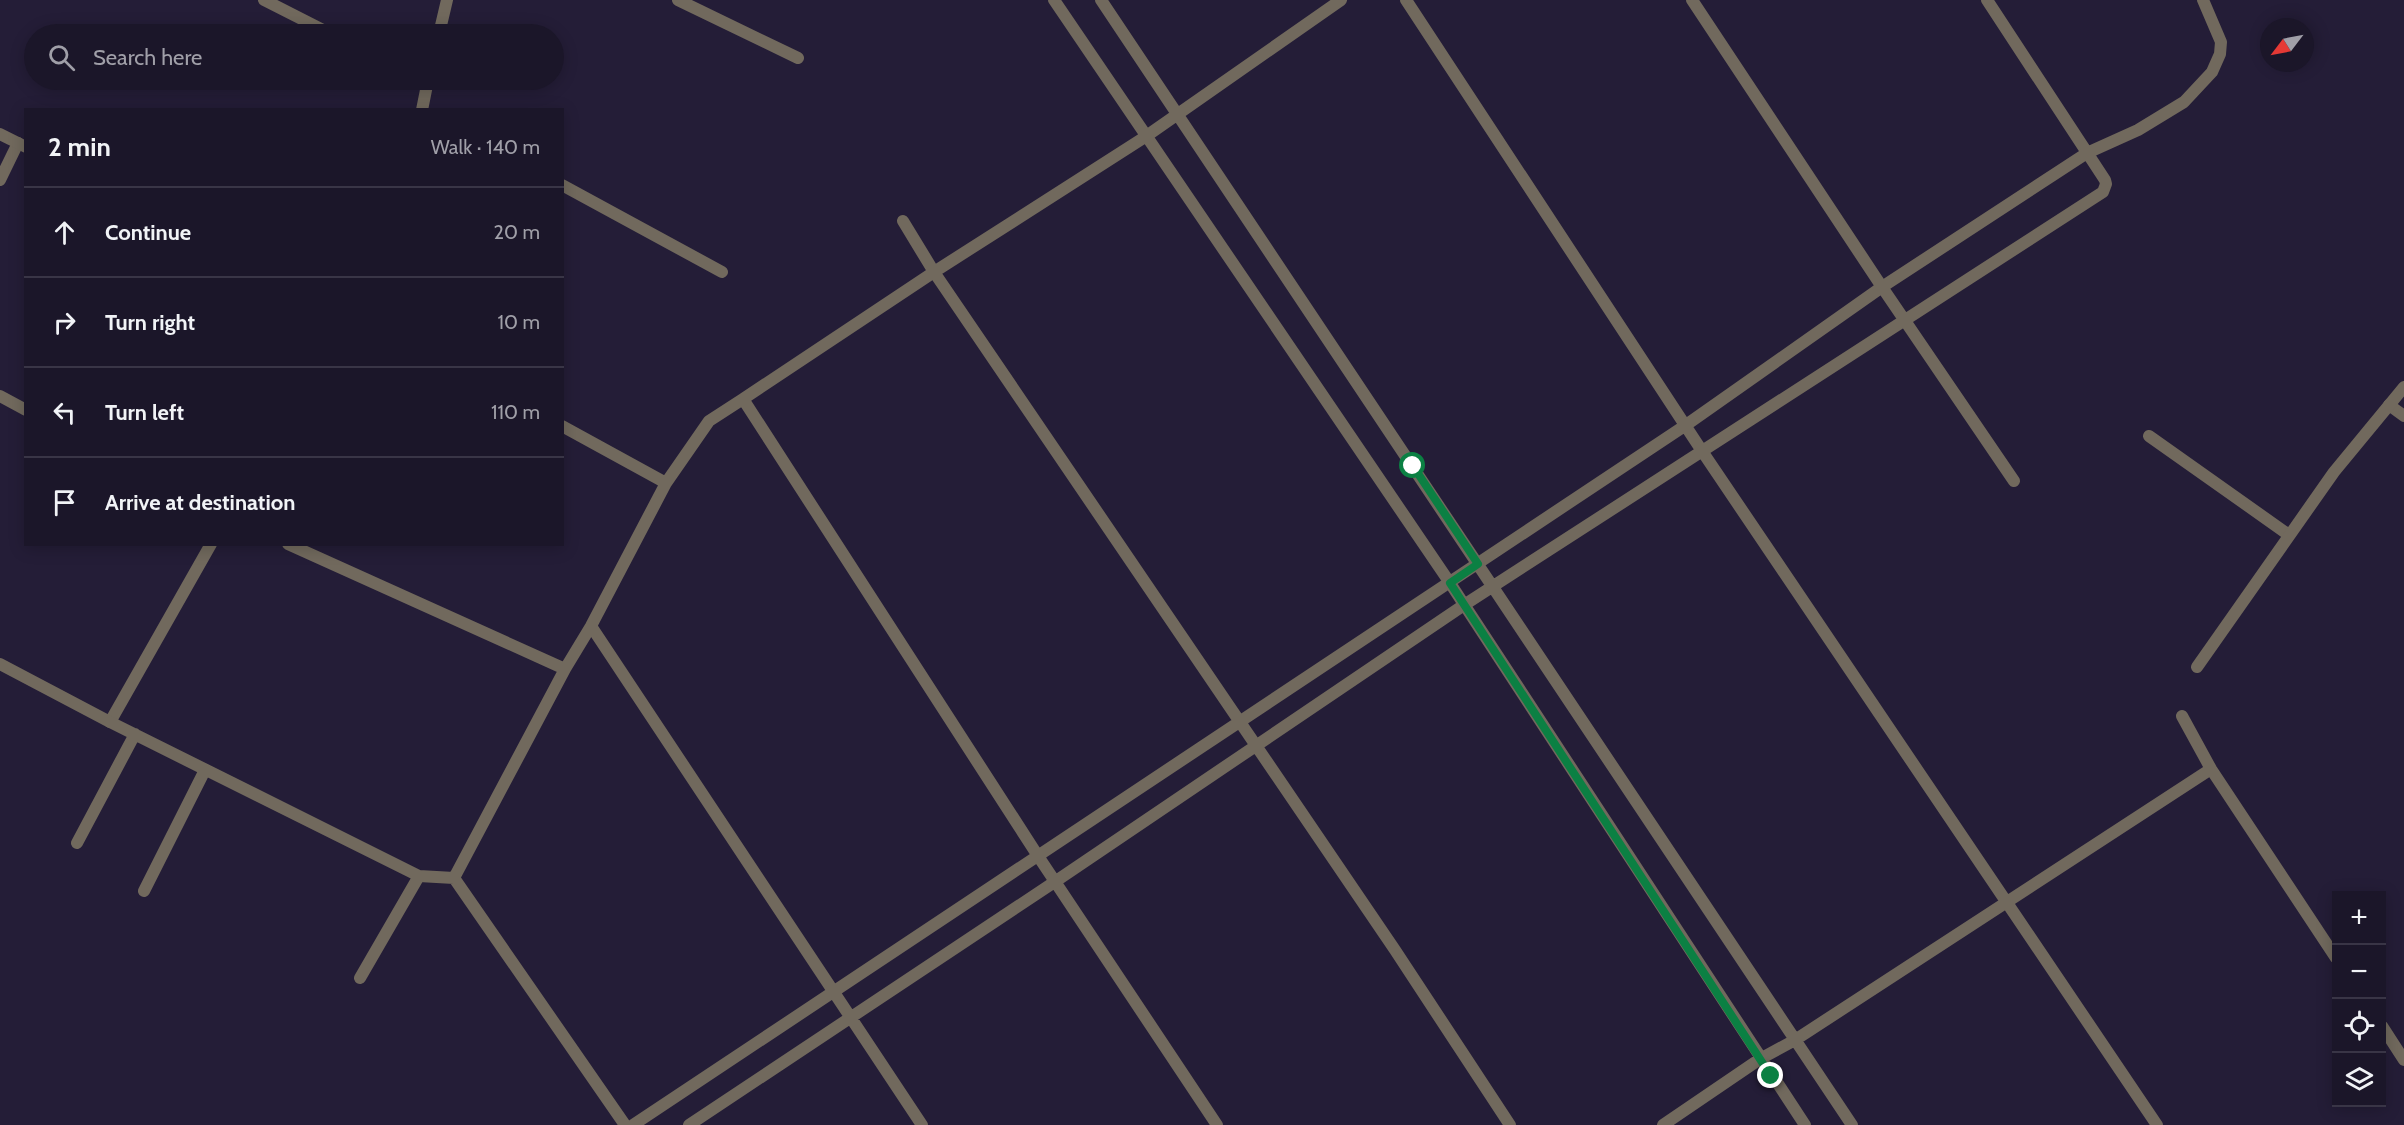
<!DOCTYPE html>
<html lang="en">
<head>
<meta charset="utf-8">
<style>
	:root { --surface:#1b1629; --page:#282335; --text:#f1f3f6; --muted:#a09fa8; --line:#393546 }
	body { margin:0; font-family:Cabin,sans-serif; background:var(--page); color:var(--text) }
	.controls { position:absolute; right:18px; bottom:18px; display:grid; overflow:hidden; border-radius:0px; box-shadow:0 3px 15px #0003 }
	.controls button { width:54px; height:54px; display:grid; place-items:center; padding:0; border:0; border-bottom:2px solid var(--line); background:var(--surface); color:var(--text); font:30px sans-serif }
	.compass { position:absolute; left:2260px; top:18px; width:54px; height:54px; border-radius:50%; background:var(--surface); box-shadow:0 3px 15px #0003; rotate:238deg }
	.stop { position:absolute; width:18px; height:18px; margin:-14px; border:4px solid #0b8043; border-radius:50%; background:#fff }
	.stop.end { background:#0b8043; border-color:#fff; box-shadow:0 2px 6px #0008 }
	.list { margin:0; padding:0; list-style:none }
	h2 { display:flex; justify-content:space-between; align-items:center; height:78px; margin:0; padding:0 24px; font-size:26px }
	h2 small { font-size:20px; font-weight:400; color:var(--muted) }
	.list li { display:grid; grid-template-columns:39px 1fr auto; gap:18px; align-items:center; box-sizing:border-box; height:90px; padding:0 24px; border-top:2px solid var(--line) }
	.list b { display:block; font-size:22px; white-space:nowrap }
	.list em { font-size:20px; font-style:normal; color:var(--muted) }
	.icon { flex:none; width:33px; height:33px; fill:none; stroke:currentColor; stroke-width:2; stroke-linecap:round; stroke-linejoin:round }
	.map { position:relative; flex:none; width:2404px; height:1125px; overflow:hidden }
	.search { position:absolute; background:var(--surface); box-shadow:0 3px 15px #0003; left:24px; top:24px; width:540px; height:66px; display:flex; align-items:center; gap:15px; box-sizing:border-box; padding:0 21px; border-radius:33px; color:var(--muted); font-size:22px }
	.panel { position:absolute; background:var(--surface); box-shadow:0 3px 15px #0003; left:24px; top:108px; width:540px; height:438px; border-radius:0px }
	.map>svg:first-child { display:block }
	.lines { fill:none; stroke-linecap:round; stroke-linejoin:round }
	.lane { stroke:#71695d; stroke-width:12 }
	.street { stroke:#71695d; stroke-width:12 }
	.route { stroke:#0b8043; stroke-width:8 }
</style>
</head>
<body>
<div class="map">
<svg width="2404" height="1125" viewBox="0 0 2404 1125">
	<rect width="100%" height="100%" fill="#241d37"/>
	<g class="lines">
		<path class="lane" d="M0,180L18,143
			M2389,405L2404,416
			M2149,436L2289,535
			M110,722L211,544"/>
		<path class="street" d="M264,0L331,34
			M678,0L798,58
			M1054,0L1450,583L1805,1125
			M1101,0L1852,1125
			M1406,0L1702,451L2157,1125
			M1692,0L1882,287L2014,481
			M439,34L447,0
			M422,110L428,80
			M0,134L26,147
			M562,185L722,272
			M903,221L934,272L1395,950L1510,1125
			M0,396L26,410
			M562,426L666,483
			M288,544L565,669
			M591,626L922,1125
			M0,664L110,722L419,876L454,878
			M2197,667L2334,472L2404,387
			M2182,716L2211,769L2336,958
			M77,843L135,734
			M144,891L205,770
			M360,978L419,876
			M2382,1026L2404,1060
			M625,1125L454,878L565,669L591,626L666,483L709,421L743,399
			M633,1125L1686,425L1882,287L2087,153L2138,130L2184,102L2212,72L2220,54L2221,42L2203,0
			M689,1125L1056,881L1464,605L2103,192L2106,184L2105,180L1987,0
			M1217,1125L1038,856L743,399L934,272L1145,137L1341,0
			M1663,1125L1760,1059L1795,1040L2211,769"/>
	</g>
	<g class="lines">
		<path class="route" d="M1413,466L1478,564L1450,583L1771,1076"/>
	</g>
</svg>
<div class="controls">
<button>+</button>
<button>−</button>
<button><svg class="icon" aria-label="locate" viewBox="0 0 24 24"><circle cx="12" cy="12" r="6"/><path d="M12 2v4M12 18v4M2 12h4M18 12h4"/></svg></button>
<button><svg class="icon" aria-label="layers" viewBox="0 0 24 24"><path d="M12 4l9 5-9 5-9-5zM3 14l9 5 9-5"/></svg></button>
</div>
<svg class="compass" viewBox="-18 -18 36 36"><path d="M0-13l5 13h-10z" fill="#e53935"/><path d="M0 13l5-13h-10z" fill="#a09fa8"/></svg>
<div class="stop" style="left:1413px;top:466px"></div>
<div class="stop end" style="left:1771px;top:1076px"></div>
<div class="search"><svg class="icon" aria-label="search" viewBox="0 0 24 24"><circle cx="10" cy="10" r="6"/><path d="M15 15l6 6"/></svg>Search here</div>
<section class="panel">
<h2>2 min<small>Walk · 140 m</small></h2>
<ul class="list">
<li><svg class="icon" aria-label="ahead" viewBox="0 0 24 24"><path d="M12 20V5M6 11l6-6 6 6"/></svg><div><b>Continue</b></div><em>20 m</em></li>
<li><svg class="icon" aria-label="right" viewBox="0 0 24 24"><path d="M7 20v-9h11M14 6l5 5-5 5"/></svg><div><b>Turn right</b></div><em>10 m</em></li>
<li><svg class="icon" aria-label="left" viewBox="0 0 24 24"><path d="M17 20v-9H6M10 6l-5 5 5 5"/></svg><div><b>Turn left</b></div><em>110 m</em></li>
<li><svg class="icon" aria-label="arrive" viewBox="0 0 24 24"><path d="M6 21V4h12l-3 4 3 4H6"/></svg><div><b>Arrive at destination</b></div></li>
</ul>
</section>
</div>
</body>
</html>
